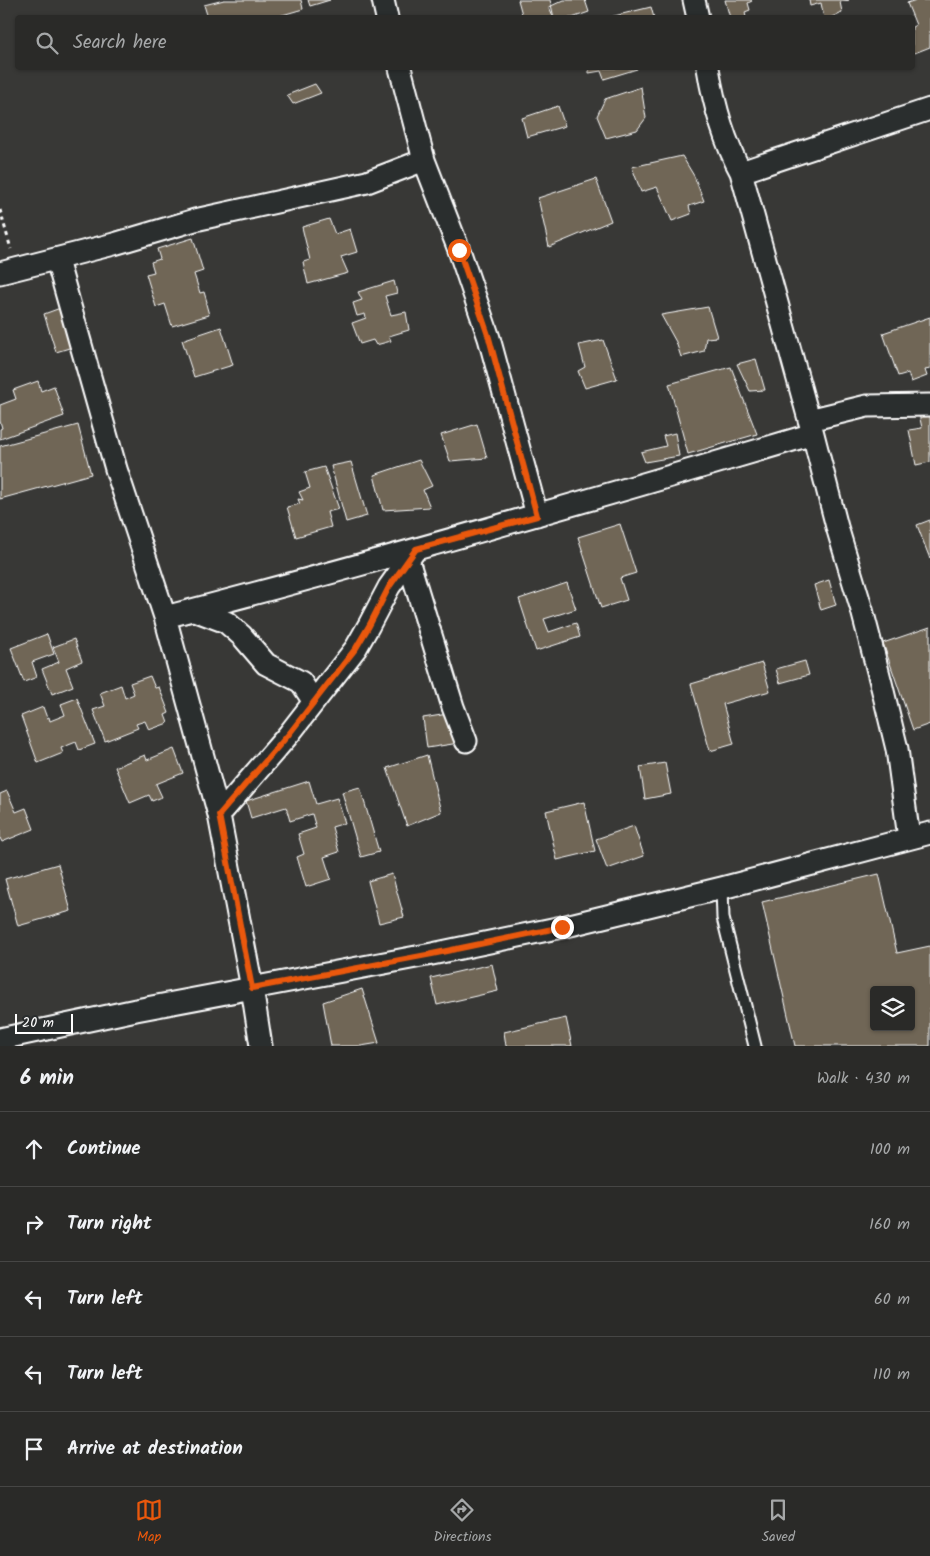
<!DOCTYPE html>
<html lang="en">
<head>
<meta charset="utf-8">
<style>
	:root { --surface:#2a2a28; --page:#363634; --text:#f1f3f6; --muted:#a5a7a8; --line:#464645; --accent:#ea580c }
	body { margin:0; font-family:Kalam,sans-serif; background:var(--page); color:var(--text) }
	.controls { position:absolute; right:15px; bottom:15px; display:grid; overflow:hidden; border-radius:5px; box-shadow:0 1px 4px #0004 }
	.controls button { width:45px; height:45px; display:grid; place-items:center; padding:0; border:0; border-bottom:1px solid var(--line); background:var(--surface); color:var(--text); font:25px sans-serif }
	.scale { position:absolute; left:15px; bottom:12px; width:58px; box-sizing:border-box; padding-left:5px; border:2px solid #fff; border-top:0; font-size:14px; line-height:18px; white-space:nowrap; color:#fff; -webkit-text-stroke:4px #2a2d2e; paint-order:stroke }
	.stop { position:absolute; width:15px; height:15px; margin:-11px; border:4px solid #ea580c; border-radius:50%; background:#fff }
	.stop.end { background:#ea580c; border-color:#fff; box-shadow:0 1px 5px #0008 }
	.list { margin:0; padding:0; list-style:none }
	h2 { display:flex; justify-content:space-between; align-items:center; height:65px; margin:0; padding:0 20px; font-size:21px }
	h2 small { font-size:16px; font-weight:400; color:var(--muted) }
	.list li { display:grid; grid-template-columns:32px 1fr auto; gap:15px; align-items:center; box-sizing:border-box; height:75px; padding:0 20px; border-top:1px solid var(--line) }
	.list b { display:block; font-size:19px; white-space:nowrap }
	.list em { font-size:16px; font-style:normal; color:var(--muted) }
	.icon { flex:none; width:28px; height:28px; fill:none; stroke:currentColor; stroke-width:2; stroke-linecap:round; stroke-linejoin:round }
	.map { position:relative; flex:none; width:930px; height:1046px; overflow:hidden }
	.search { position:absolute; background:var(--surface); box-shadow:0 1px 4px #0004; left:15px; right:15px; top:15px; height:55px; display:flex; align-items:center; gap:12px; box-sizing:border-box; padding:0 18px; border-radius:5px; color:var(--muted); font-size:19px }
	.sheet { height:440px; background:var(--surface) }
	nav { display:flex; justify-content:space-around; align-items:center; box-sizing:border-box; height:70px; border-top:1px solid var(--line); background:var(--surface); font-size:14px; color:var(--muted) }
	nav a { display:grid; justify-items:center; gap:2px }
	nav .on { color:var(--accent) }
	.map>svg:first-child { display:block }
	.building { fill:#6f6657; stroke:#fff; fill-rule:evenodd }
	.lines { fill:none; stroke-linecap:round; stroke-linejoin:round }
	.lane-casing { stroke:#fff; stroke-width:15 }
	.street-casing { stroke:#fff; stroke-width:25 }
	.path { stroke:#fff; stroke-width:3; stroke-dasharray:4 4; stroke-linecap:butt }
	.lane { stroke:#2a2d2e; stroke-width:11 }
	.street { stroke:#2a2d2e; stroke-width:21 }
	.route { stroke:#ea580c; stroke-width:6 }
</style>
</head>
<body>
<div class="map">
<svg width="930" height="1046" viewBox="0 0 930 1046">
	<rect width="100%" height="100%" fill="#383836"/>
	<filter id="ink" filterUnits="userSpaceOnUse"><feTurbulence type="fractalNoise" baseFrequency=".02" numOctaves="2"/><feDisplacementMap in="SourceGraphic" scale="10" xChannelSelector="R" yChannelSelector="G"/><feConvolveMatrix kernelMatrix="1 2 1 2 8 2 1 2 1" color-interpolation-filters="sRGB"/></filter>
	<g filter="url(#ink)">
		<path class="building" d="M224,0H301L303,9L272,18H208L204,5Z
			M308,0H330L310,6Z
			M518,0H550L554,18H523Z
			M564,0H585L589,12L572,18H554L549,7Z
			M725,0H751L752,1L748,3L750,10L745,12L746,18H730Z
			M809,0H849L840,2L842,12L830,18H824L821,3L810,6Z
			M916,0H930V47L912,54V27L916,25L907,3Z
			M651,7L654,18L610,17Z
			M589,68H637V69L604,79L601,71L589,73Z
			M315,84L321,93L293,104L287,95Z
			M641,87L646,118L637,130L606,138L597,116L605,99Z
			M558,106L565,126L527,137L522,118Z
			M682,156L694,176L704,201L689,206L691,214L672,221L657,187L641,192L632,167Z
			M596,179L611,221L549,247L538,198Z
			M329,219L335,234L350,229L357,252L341,257L348,273L308,284L303,262L310,260L302,227Z
			M193,238L203,271L194,274L200,293L204,292L207,302L206,304L209,315L172,326L165,304L156,307L146,274L154,272L151,262L160,259L157,249Z
			M394,281L397,293L385,296L391,315L406,312L409,330L389,336L391,341L376,345L373,340L360,344L352,323L366,318L365,314L357,316L353,303L362,300L358,292Z
			M63,307L76,346L56,352L44,314Z
			M708,307L717,337L706,338L704,351L681,357L676,342L661,315Z
			M930,317V369L925,370L927,376L911,382L908,373L898,376L883,333Z
			M221,327L233,365L194,377L182,340Z
			M603,340L617,379L585,388L578,371L585,367L579,345Z
			M756,359L765,390L750,391L737,364Z
			M731,367L757,434L688,454L669,384Z
			M38,381L41,391L54,386L64,416L0,439V429L2,428L0,421V405L16,399L13,390Z
			M930,412V462L916,465L909,430L922,428L919,414Z
			M477,424L487,458L450,461L441,435Z
			M78,425L91,474L0,499V446Z
			M675,433L679,456L645,462L641,452L666,446L663,436Z
			M419,460L432,486L423,490L430,507L383,510L374,475Z
			M351,462L367,516L346,522L331,466Z
			M324,467L339,509L327,512L331,527L296,537L287,507L300,504L298,499L303,500L299,492L310,488L305,472Z
			M930,520V559L917,525Z
			M620,524L636,573L620,578L627,600L601,608L578,537Z
			M829,580L836,605L821,610L814,585Z
			M567,583L576,609L544,619L549,632L576,623L580,637L536,651L519,599Z
			M930,627V724L913,730L883,643Z
			M47,634L54,654L32,662L37,677L24,682L11,648Z
			M74,639L82,661L66,668L73,686L52,694L42,669L59,662L53,647Z
			M805,661L809,675L780,683L776,669Z
			M762,663L770,691L723,704L734,744L710,751L691,684Z
			M150,676L155,688L159,687L169,713L165,715L168,723L149,730L145,721L136,724L138,728L105,741L93,710L105,706L100,693L121,685L125,698L134,694L130,683Z
			M77,698L95,744L79,750L76,742L61,748L63,753L38,763L21,716L43,707L47,718L49,717L50,721L65,715L61,704Z
			M454,713L459,743L427,748L423,718Z
			M174,749L183,773L156,784L162,797L152,801L149,795L130,803L115,767L145,755L147,760Z
			M427,755L441,812L407,826L387,768Z
			M665,763L671,794L645,799L640,767Z
			M309,781L316,804L337,798L345,823L332,827L339,852L324,857L331,879L306,887L297,857L304,854L298,834L316,828L312,814L290,821L286,807L251,818L246,801Z
			M360,787L379,852L361,857L342,792Z
			M7,791L16,812L26,808L34,829L2,842L0,838V794Z
			M584,802L595,851L557,860L546,811Z
			M634,826L644,856L607,869L596,839Z
			M58,864L71,911L18,926L5,879Z
			M392,874L404,917L379,923L368,881Z
			M879,874L897,953L930,946V1046H795L762,902ZM874,990H911V1027H874Z
			M492,964L498,991L437,1005L431,978Z
			M362,989L379,1043L361,1046H331L323,1002Z
			M566,1018L572,1046H506L504,1032Z"/>
		<g class="lines">
			<g class="lane-casing">
				<path id="lane" d="M722,888L723,918L755,1046"/>
			</g>
			<g class="street-casing">
				<path id="street" d="M383,0L387,18
					M694,0L698,18
					M400,68L424,160L459,250L489,338L537,515
					M708,68C714,105 723,139 741,172L813,434L837,527L862,610L881,683L897,749L909,838
					M741,172L930,109
					M57,260L116,469L165,617L219,815L252,988L261,1046
					M0,273L114,244L195,220L367,182L424,160
					M809,420L867,406L930,405
					M408,560L453,707L466,741
					M194,610L226,622L242,636L266,664L301,682L314,702
					M165,617C382,561 598,498 813,434
					M219,815L289,734L356,648L369,625L389,587L416,549
					M0,1039L136,1010L432,954L562,927L722,888L930,833"/>
			</g>
			<path class="path" d="M0,210L11,249"/>
			<use href="#lane" class="lane"/>
			<use href="#street" class="street"/>
		</g>
	</g>
	<g class="lines" filter="url(#ink)">
		<path class="route" d="M459,250L489,338L537,516L416,549L389,587L369,626L356,648L289,734L219,815L252,988L432,954L562,927"/>
	</g>
</svg>
<div class="controls">
<button><svg class="icon" aria-label="layers" viewBox="0 0 24 24"><path d="M12 4l9 5-9 5-9-5zM3 14l9 5 9-5"/></svg></button>
</div>
<div class="scale">20 m</div>
<div class="stop" style="left:459px;top:250px"></div>
<div class="stop end" style="left:562px;top:927px"></div>
<div class="search"><svg class="icon" aria-label="search" viewBox="0 0 24 24"><circle cx="10" cy="10" r="6"/><path d="M15 15l6 6"/></svg>Search here</div>
</div>
<section class="sheet">
<h2>6 min<small>Walk · 430 m</small></h2>
<ul class="list">
<li><svg class="icon" aria-label="ahead" viewBox="0 0 24 24"><path d="M12 20V5M6 11l6-6 6 6"/></svg><div><b>Continue</b></div><em>100 m</em></li>
<li><svg class="icon" aria-label="right" viewBox="0 0 24 24"><path d="M7 20v-9h11M14 6l5 5-5 5"/></svg><div><b>Turn right</b></div><em>160 m</em></li>
<li><svg class="icon" aria-label="left" viewBox="0 0 24 24"><path d="M17 20v-9H6M10 6l-5 5 5 5"/></svg><div><b>Turn left</b></div><em>60 m</em></li>
<li><svg class="icon" aria-label="left" viewBox="0 0 24 24"><path d="M17 20v-9H6M10 6l-5 5 5 5"/></svg><div><b>Turn left</b></div><em>110 m</em></li>
<li><svg class="icon" aria-label="arrive" viewBox="0 0 24 24"><path d="M6 21V4h12l-3 4 3 4H6"/></svg><div><b>Arrive at destination</b></div></li>
</ul>
</section>
<nav>
<a class="on"><svg class="icon" aria-label="map" viewBox="0 0 24 24"><path d="M3 6l6-2 6 2 6-2v14l-6 2-6-2-6 2zM9 4v14M15 6v14"/></svg>Map</a>
<a><svg class="icon" aria-label="directions" viewBox="0 0 24 24"><path d="M12 3l9 9-9 9-9-9zM9 14v-3h6M13 9l2 2-2 2"/></svg>Directions</a>
<a><svg class="icon" aria-label="saved" viewBox="0 0 24 24"><path d="M7 4h10v16l-5-4-5 4z"/></svg>Saved</a>
</nav>
</body>
</html>
